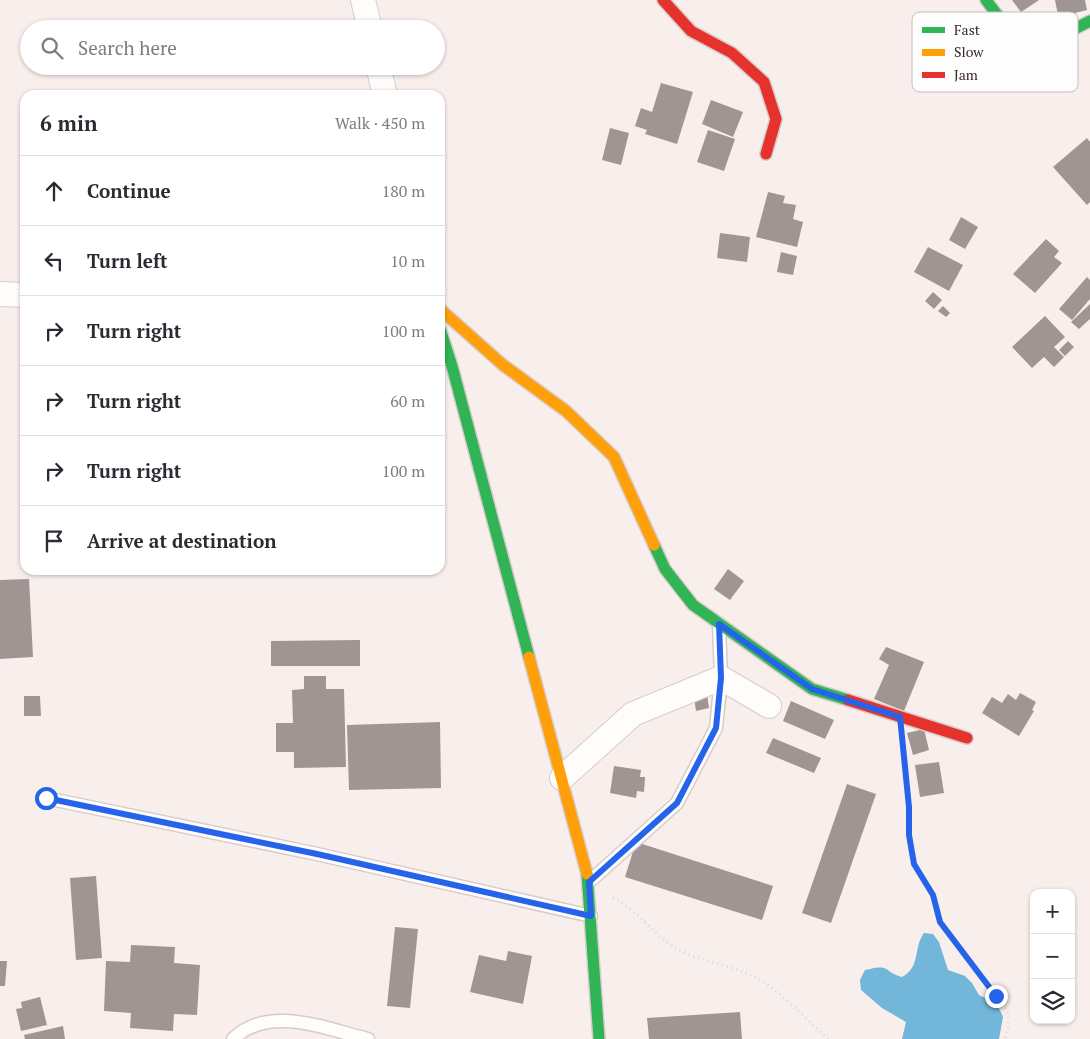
<!DOCTYPE html>
<html lang="en">
<head>
<meta charset="utf-8">
<style>
	:root { --surface:#fff; --page:#f2f2f3; --text:#2b2b33; --muted:#7c7c81; --line:#e1e1e2 }
	body { margin:0; font-family:"PT Serif",serif; background:var(--page); color:var(--text) }
	.controls { position:absolute; right:15px; bottom:15px; display:grid; overflow:hidden; border-radius:10px; box-shadow:0 1px 4px #0004 }
	.controls button { width:45px; height:45px; display:grid; place-items:center; padding:0; border:0; border-bottom:1px solid var(--line); background:var(--surface); color:var(--text); font:25px sans-serif }
	.stop { position:absolute; width:15px; height:15px; margin:-11px; border:4px solid #2563eb; border-radius:50%; background:#fff }
	.stop.end { background:#2563eb; border-color:#fff; box-shadow:0 1px 5px #0008 }
	.list { margin:0; padding:0; list-style:none }
	h2 { display:flex; justify-content:space-between; align-items:center; height:65px; margin:0; padding:0 20px; font-size:21px }
	h2 small { font-size:16px; font-weight:400; color:var(--muted) }
	.list li { display:grid; grid-template-columns:32px 1fr auto; gap:15px; align-items:center; box-sizing:border-box; height:70px; padding:0 20px; border-top:1px solid var(--line) }
	.list b { display:block; font-size:19px; white-space:nowrap }
	.list em { font-size:16px; font-style:normal; color:var(--muted) }
	.icon { flex:none; width:28px; height:28px; fill:none; stroke:currentColor; stroke-width:2; stroke-linecap:round; stroke-linejoin:round }
	.map { position:relative; flex:none; width:1090px; height:1039px; overflow:hidden }
	.search { position:absolute; background:var(--surface); box-shadow:0 1px 4px #0004; left:20px; top:20px; width:425px; height:55px; display:flex; align-items:center; gap:12px; box-sizing:border-box; padding:0 18px; border-radius:28px; color:var(--muted); font-size:19px }
	.panel { position:absolute; background:var(--surface); box-shadow:0 1px 4px #0004; left:20px; top:90px; width:425px; height:485px; border-radius:15px }
	.map>svg:first-child { display:block }
	.water { fill:#72b6d9 }
	.building { fill:#9f9592 }
	.lines { fill:none; stroke-linecap:round; stroke-linejoin:round }
	.lane-casing { stroke:#d7ccc9; stroke-width:15 }
	.street-casing { stroke:#d7ccc9; stroke-width:26 }
	.fast-casing { stroke:#d7ccc9; stroke-width:14 }
	.slow-casing { stroke:#d7ccc9; stroke-width:14 }
	.jam-casing { stroke:#d7ccc9; stroke-width:14 }
	.path { stroke:#d9d6d6; stroke-width:3; stroke-dasharray:1 4; stroke-linecap:butt }
	.lane { stroke:#fefdfc; stroke-width:12 }
	.street { stroke:#fefdfc; stroke-width:24 }
	.fast { stroke:#30b455; stroke-width:11 }
	.slow { stroke:#ff9f0a; stroke-width:11 }
	.jam { stroke:#e5322d; stroke-width:11 }
	.route { stroke:#2563eb; stroke-width:6 }
	.key { fill:#fdfdfd; stroke:#c2bdbc; stroke-width:1 }
	.key-label { font-size:14px; fill:#382925 }
</style>
</head>
<body>
<div class="map">
<svg width="1090" height="1039" viewBox="0 0 1090 1039">
	<rect width="100%" height="100%" fill="#f8efed"/>
	<path class="water" d="M924,933L933,934L939,942L948,970L965,976L972,983L979,995L997,1004L1003,1017L999,1039H902L906,1022L882,1008L861,990L860,980L865,970C892,963 883,972 902,977C921,967 913,948 924,933Z"/>
	<path class="building" d="M1012,0H1039L1021,12Z
		M1055,0H1085L1087,10L1075,13L1077,19L1060,25Z
		M661,83L693,92L677,144L645,134L647,130L635,126L641,108L652,112Z
		M711,100L743,112L733,137L702,124Z
		M610,128L629,133L621,165L602,160Z
		M708,130L735,139L724,171L697,162Z
		M1087,138L1090,142V202L1087,205L1053,167Z
		M768,192L785,196L783,203L796,205L793,219L803,222L797,247L756,237Z
		M961,217L978,227L965,249L949,240Z
		M720,233L750,237L747,262L717,258Z
		M1046,239L1059,251L1054,257L1062,263L1035,293L1013,274Z
		M928,247L963,265L949,291L914,272Z
		M781,252L797,256L793,275L777,272Z
		M1087,277L1090,280V299L1072,320L1059,309Z
		M933,292L942,300L934,309L925,301Z
		M1090,304V319L1079,329L1071,322Z
		M943,306L950,313L946,317L938,311Z
		M1045,316L1065,337L1054,347L1064,357L1054,367L1044,357L1032,368L1012,347Z
		M1068,341L1074,347L1065,356L1059,350Z
		M728,569L744,581L730,600L714,589Z
		M29,579L33,657L0,659V580Z
		M360,640V666H271V641Z
		M886,647L924,662L904,711L874,699L889,665L879,659Z
		M304,676H326V689H344L346,767L294,768V752H276V723H293L292,690L304,689Z
		M1020,693L1036,702L1032,710L1034,711L1019,736L982,713L992,697L1002,703L1008,694L1016,700Z
		M707,694L709,708L696,711L694,697Z
		M24,696H40L41,716H24Z
		M791,701L834,720L825,739L783,721Z
		M440,722L441,788L349,790L347,725Z
		M924,729L929,750L913,755L907,733Z
		M773,738L821,758L814,773L766,753Z
		M939,762L944,793L920,797L915,765Z
		M614,766L641,770L640,777H645L644,792L637,791L636,798L610,793Z
		M847,784L876,794L831,923L802,913Z
		M636,842L773,886L762,920L625,877Z
		M96,876L102,958L76,960L70,878Z
		M395,927L418,929L410,1008L387,1006Z
		M131,945L175,947L174,963L200,965L197,1015L174,1014L173,1031L130,1028L131,1013L104,1011L106,961L130,962Z
		M508,951L532,956L523,1004L470,992L479,955L506,961Z
		M0,961H7L5,986H0Z
		M40,997L47,1025L21,1031L16,1009L22,1008L21,1002Z
		M740,1012L742,1039H649L647,1018Z
		M63,1026L65,1039H25L24,1035Z"/>
	<g class="lines">
		<g class="lane-casing">
			<path id="lane" d="M46,798L317,854L591,916
				M589,882L677,803L716,728L721,678L719,624
				M233,1039C269,1004 326,1029 368,1039"/>
		</g>
		<g class="street-casing">
			<path id="street" d="M363,0L370,29
				M378,66L385,95
				M0,294L25,295
				M562,778L633,714L721,678L769,706"/>
		</g>
		<g class="fast-casing">
			<path id="fast" d="M986,0L1023,49L1037,48L1090,21
				M440,329L452,366L529,657
				M654,545L665,569L693,605L812,689L848,700
				M587,874L599,1039"/>
		</g>
		<g class="slow-casing">
			<path id="slow" d="M440,309L503,365L566,411L614,457L654,545
				M529,657L587,874"/>
		</g>
		<g class="jam-casing">
			<path id="jam" d="M663,0L691,31L732,53L764,82L776,119L766,154
				M848,700L967,738"/>
		</g>
		<path class="path" d="M902,742L909,807V835L914,864L933,895L940,922L1008,1012V1029L1005,1039
			M613,898C639,910 653,936 679,950C700,961 726,964 748,974C776,986 805,1018 828,1039"/>
		<use href="#lane" class="lane"/>
		<use href="#street" class="street"/>
		<use href="#fast" class="fast"/>
		<use href="#slow" class="slow"/>
		<use href="#jam" class="jam"/>
	</g>
	<g class="lines">
		<path class="route" d="M46,798L317,854L591,916L589,882L677,803L716,728L721,678L719,624L812,689L900,717L909,807V835L914,864L933,895L940,922L996,996"/>
	</g>
	<rect x="912" y="12" width="166" height="80" rx="8" class="key"/>
	<rect x="922" y="27" width="23" height="6" fill="#30b455"/>
	<rect x="922" y="49" width="23" height="7" fill="#ff9f0a"/>
	<rect x="922" y="72" width="23" height="6" fill="#e5322d"/>
	<g class="key-label">
		<text x="954" y="35">Fast</text>
		<text x="954" y="57">Slow</text>
		<text x="954" y="80">Jam</text>
	</g>
</svg>
<div class="controls">
<button>+</button>
<button>−</button>
<button><svg class="icon" aria-label="layers" viewBox="0 0 24 24"><path d="M12 4l9 5-9 5-9-5zM3 14l9 5 9-5"/></svg></button>
</div>
<div class="stop" style="left:46px;top:798px"></div>
<div class="stop end" style="left:996px;top:996px"></div>
<div class="search"><svg class="icon" aria-label="search" viewBox="0 0 24 24"><circle cx="10" cy="10" r="6"/><path d="M15 15l6 6"/></svg>Search here</div>
<section class="panel">
<h2>6 min<small>Walk · 450 m</small></h2>
<ul class="list">
<li><svg class="icon" aria-label="ahead" viewBox="0 0 24 24"><path d="M12 20V5M6 11l6-6 6 6"/></svg><div><b>Continue</b></div><em>180 m</em></li>
<li><svg class="icon" aria-label="left" viewBox="0 0 24 24"><path d="M17 20v-9H6M10 6l-5 5 5 5"/></svg><div><b>Turn left</b></div><em>10 m</em></li>
<li><svg class="icon" aria-label="right" viewBox="0 0 24 24"><path d="M7 20v-9h11M14 6l5 5-5 5"/></svg><div><b>Turn right</b></div><em>100 m</em></li>
<li><svg class="icon" aria-label="right" viewBox="0 0 24 24"><path d="M7 20v-9h11M14 6l5 5-5 5"/></svg><div><b>Turn right</b></div><em>60 m</em></li>
<li><svg class="icon" aria-label="right" viewBox="0 0 24 24"><path d="M7 20v-9h11M14 6l5 5-5 5"/></svg><div><b>Turn right</b></div><em>100 m</em></li>
<li><svg class="icon" aria-label="arrive" viewBox="0 0 24 24"><path d="M6 21V4h12l-3 4 3 4H6"/></svg><div><b>Arrive at destination</b></div></li>
</ul>
</section>
</div>
</body>
</html>
